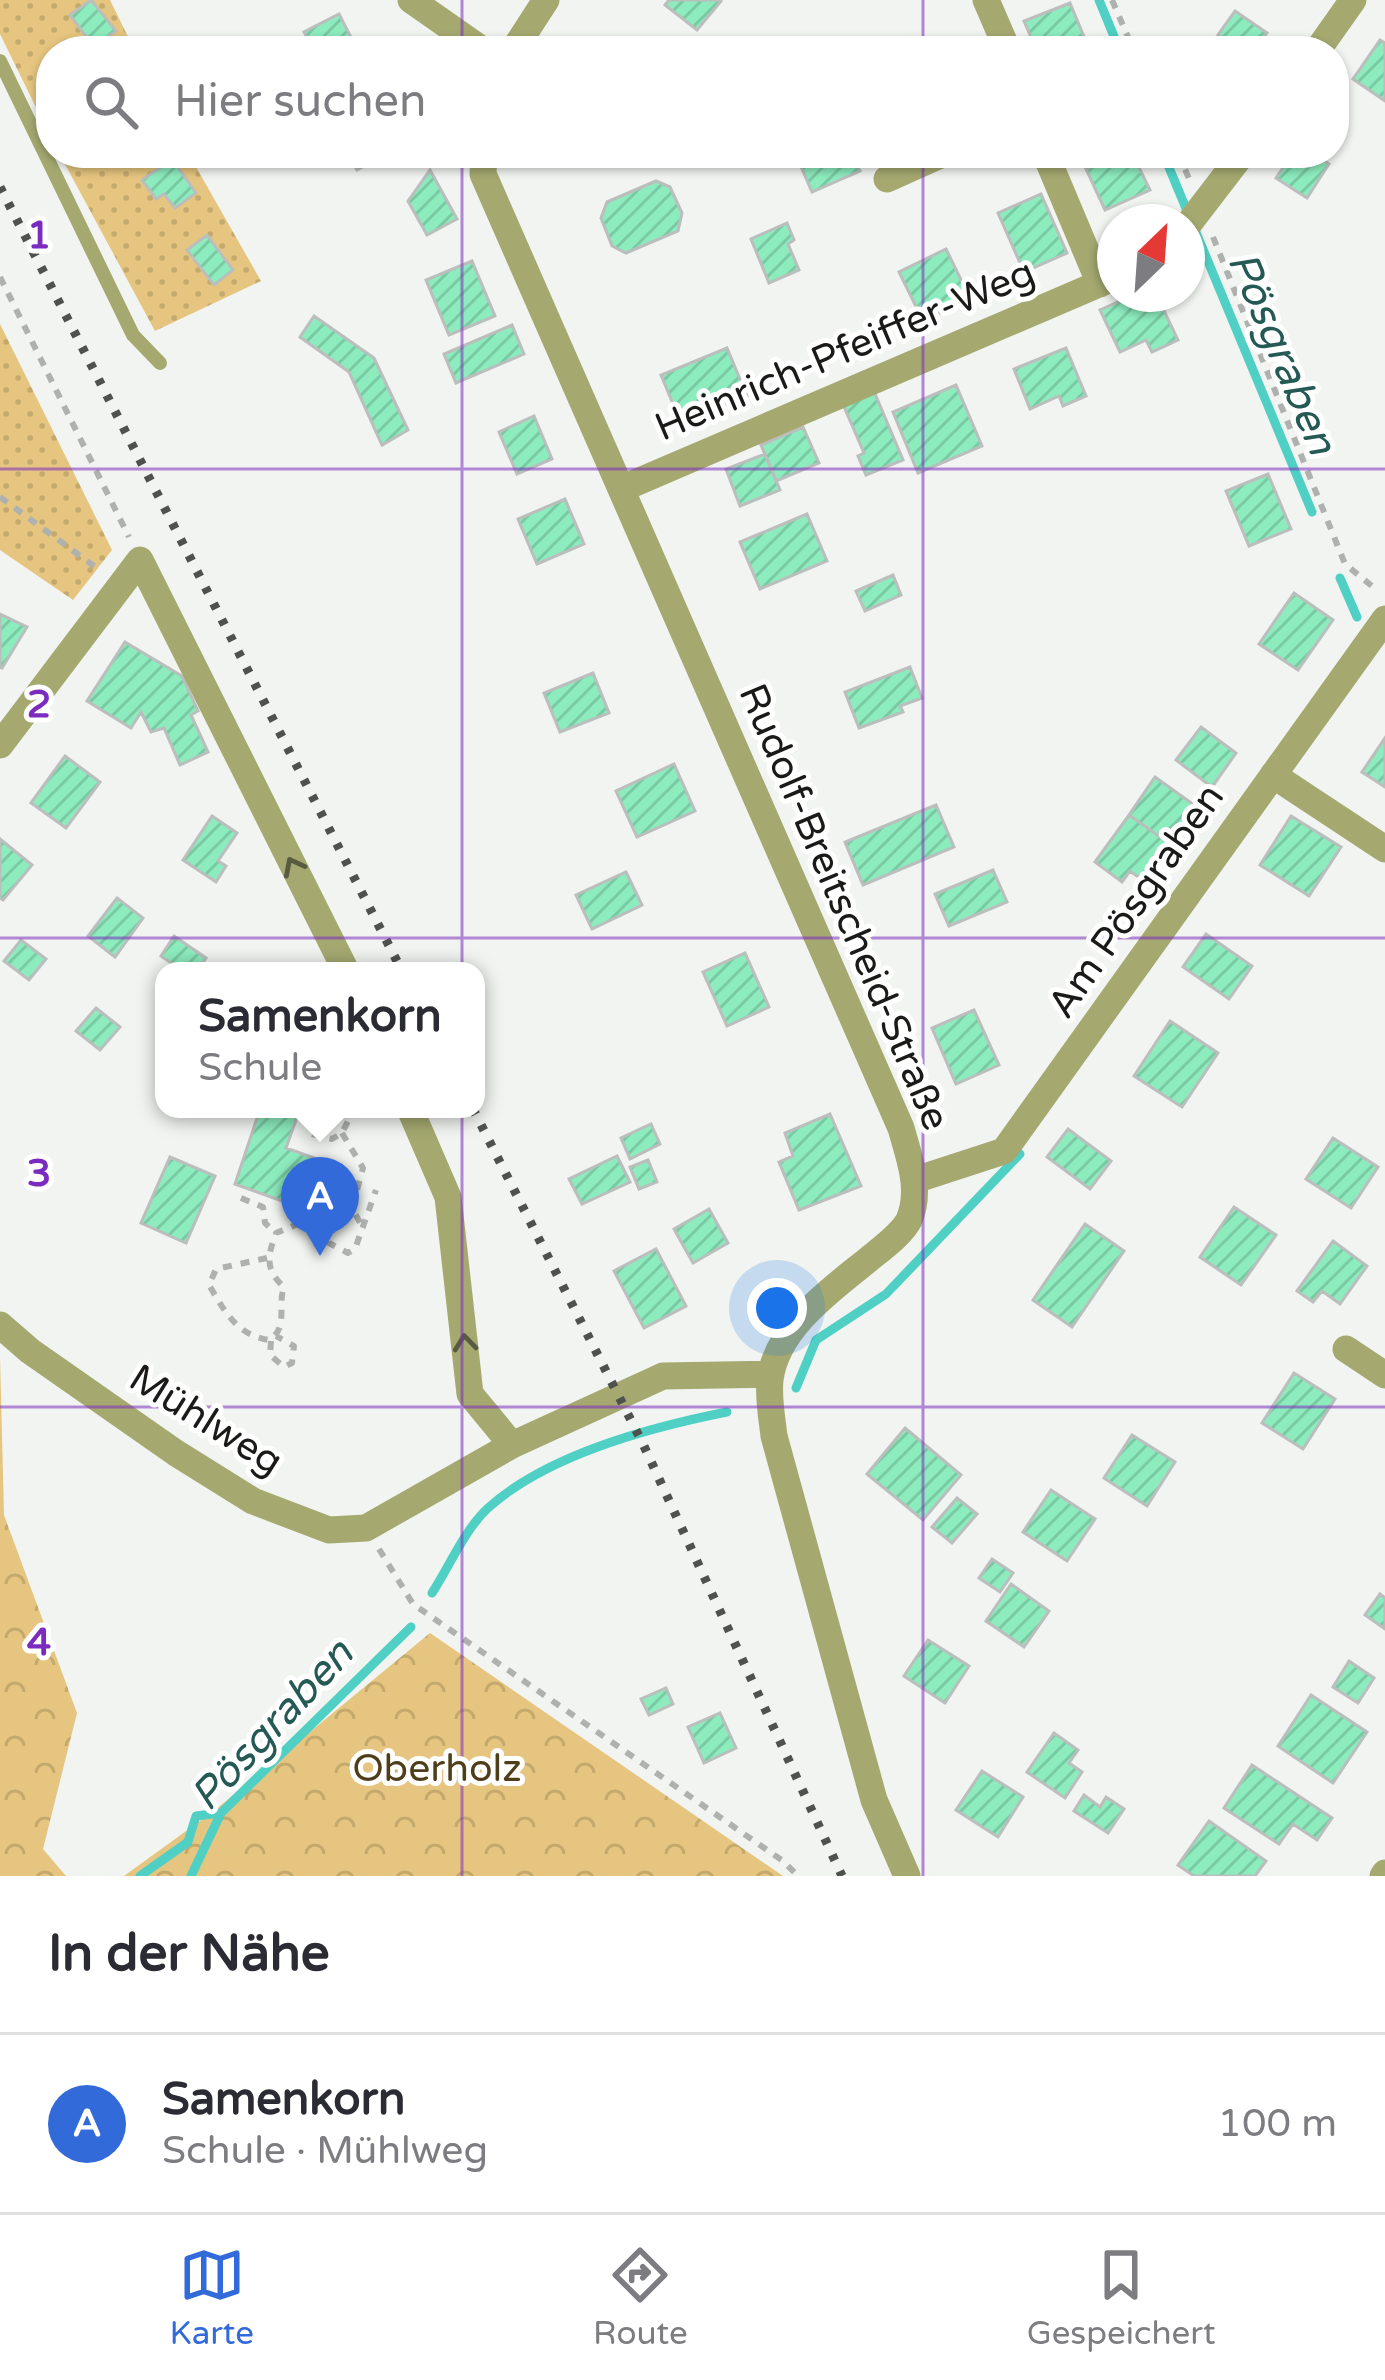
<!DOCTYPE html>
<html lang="de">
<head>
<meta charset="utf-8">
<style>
	:root { --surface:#fff; --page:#f7f7f7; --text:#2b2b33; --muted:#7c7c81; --line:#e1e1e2; --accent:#336ad9 }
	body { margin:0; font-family:"Varela Round",sans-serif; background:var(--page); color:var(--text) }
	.compass { position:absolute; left:1097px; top:204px; width:108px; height:108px; border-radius:50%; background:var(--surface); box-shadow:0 3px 9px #0004; rotate:25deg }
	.you { position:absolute; left:777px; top:1308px; width:42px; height:42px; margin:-30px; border:9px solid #fff; border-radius:50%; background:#1a73e8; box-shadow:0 0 0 18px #1a73e833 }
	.badge { display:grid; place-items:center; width:78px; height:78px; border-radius:50%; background:var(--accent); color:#fff; font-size:39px; font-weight:700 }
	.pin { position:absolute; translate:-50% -99px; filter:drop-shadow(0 3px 6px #0008) }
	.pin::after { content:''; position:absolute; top:63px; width:42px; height:36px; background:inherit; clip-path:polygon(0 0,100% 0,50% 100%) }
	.popup { position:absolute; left:155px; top:962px; width:330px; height:156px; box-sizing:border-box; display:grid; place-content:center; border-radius:24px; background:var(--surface); filter:drop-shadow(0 3px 9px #0005); font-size:39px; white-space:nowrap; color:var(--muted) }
	.popup b { font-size:45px; color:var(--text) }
	.popup::after { content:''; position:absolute; left:50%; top:100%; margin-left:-24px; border:24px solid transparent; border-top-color:var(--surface) }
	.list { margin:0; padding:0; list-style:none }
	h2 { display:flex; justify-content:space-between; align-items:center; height:156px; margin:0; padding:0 48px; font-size:51px }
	h2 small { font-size:39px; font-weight:400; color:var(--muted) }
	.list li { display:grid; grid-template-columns:78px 1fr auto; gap:36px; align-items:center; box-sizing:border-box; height:180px; padding:0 48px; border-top:3px solid var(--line) }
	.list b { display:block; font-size:45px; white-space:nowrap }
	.list p { margin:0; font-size:39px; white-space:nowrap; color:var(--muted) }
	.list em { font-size:39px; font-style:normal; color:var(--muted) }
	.icon { flex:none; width:66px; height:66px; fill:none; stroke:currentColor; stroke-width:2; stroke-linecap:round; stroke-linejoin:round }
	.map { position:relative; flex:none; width:1385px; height:1876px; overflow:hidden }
	.search { position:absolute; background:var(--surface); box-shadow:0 3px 9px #0004; left:36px; right:36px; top:36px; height:132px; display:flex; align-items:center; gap:30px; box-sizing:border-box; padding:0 42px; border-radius:48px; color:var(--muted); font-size:45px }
	.sheet { height:336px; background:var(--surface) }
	nav { display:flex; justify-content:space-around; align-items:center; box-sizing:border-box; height:168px; border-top:3px solid var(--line); background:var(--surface); font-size:33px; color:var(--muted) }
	nav a { display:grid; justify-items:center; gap:6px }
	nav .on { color:var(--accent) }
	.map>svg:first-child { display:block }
	.forest { fill:url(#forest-crowns) }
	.park { fill:url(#park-dots) }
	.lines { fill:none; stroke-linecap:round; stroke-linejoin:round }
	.stream { stroke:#50d0c4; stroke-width:9 }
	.building { fill:url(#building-hatch); stroke:#babebc; stroke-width:3 }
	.path { stroke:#afb1ae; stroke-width:6; stroke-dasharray:9 9; stroke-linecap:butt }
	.service { stroke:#a5a970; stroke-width:14 }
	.minor { stroke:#a5a970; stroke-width:27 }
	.rail { stroke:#4f514e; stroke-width:9; stroke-dasharray:6 12; stroke-linecap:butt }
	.oneway { stroke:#595b40 }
	.grid { fill:none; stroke:#7b2cbf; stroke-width:3; stroke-opacity:0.55 }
	.labels { text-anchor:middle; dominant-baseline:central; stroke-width:10; stroke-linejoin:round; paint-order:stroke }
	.street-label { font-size:39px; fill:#1a1b19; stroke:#fff }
	.park-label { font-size:39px; fill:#4e3f1a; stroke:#fff }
	.water-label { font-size:42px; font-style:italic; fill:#245954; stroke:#fff }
	.grid-label { font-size:39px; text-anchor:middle; font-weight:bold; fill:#7b2cbf; stroke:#fff; stroke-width:10; stroke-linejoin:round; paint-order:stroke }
</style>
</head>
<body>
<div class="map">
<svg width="1385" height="1876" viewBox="0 0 1385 1876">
	<defs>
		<pattern id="forest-crowns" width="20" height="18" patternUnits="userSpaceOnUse" patternTransform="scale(3)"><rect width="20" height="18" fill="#e5c57f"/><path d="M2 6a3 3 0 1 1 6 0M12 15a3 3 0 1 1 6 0" fill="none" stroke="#c4a96d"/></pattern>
		<pattern id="park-dots" width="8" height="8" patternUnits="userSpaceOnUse" patternTransform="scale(3)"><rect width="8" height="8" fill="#e5c57f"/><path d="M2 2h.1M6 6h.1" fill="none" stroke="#c4a96d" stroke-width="1.8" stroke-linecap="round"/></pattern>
		<pattern id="building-hatch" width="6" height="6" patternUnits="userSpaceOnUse" patternTransform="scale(3)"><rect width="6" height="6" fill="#8decbe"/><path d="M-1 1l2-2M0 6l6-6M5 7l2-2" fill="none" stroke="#79caa3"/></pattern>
	</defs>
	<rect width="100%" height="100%" fill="#f1f4f0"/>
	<path class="forest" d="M0,1356L4,1515L77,1713L43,1849L66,1876H0Z
		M430,1633L783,1876H124L215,1810Z"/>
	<path class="park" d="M0,0H110L135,51H51V138L0,34Z
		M59,153H188L261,281L155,331Z
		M0,324L112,550L73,600L0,550Z"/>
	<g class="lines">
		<path class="stream" d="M1099,0L1120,51
			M1163,153L1312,512
			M1340,578L1357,617
			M796,1388L816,1340L886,1294L1020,1154
			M432,1593C449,1567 465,1529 488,1508C547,1455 651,1427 727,1412
			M140,1876L188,1842L196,1816L221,1813
			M191,1876L221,1813L411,1627"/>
	</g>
	<path class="building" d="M91,0L116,31L94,47L70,15Z
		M669,0H720L721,1L697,30L665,5Z
		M1070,3L1090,51H1037L1024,21Z
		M1235,11L1267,33L1255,51H1241L1218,35Z
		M339,14L358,51H314L304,32Z
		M1380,40L1385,43V101L1353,79Z
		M348,153H388L357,170Z
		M795,153H852L860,171L812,192Z
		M1121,153H1132L1150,190L1105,210L1086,169Z
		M1293,153H1312L1329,164L1307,198L1276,178Z
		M172,159L196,193L175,208L164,194L156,199L142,180Z
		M430,170L457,219L427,235L408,201Z
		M656,181L670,187L682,213L678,231L626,253L612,246L601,218L607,202Z
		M1041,194L1067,253L1024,272L998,213Z
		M787,223L794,240L788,244L799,270L769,283L751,239Z
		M207,235L233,270L214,285L187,250Z
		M946,249L970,298L923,321L899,272Z
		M472,261L495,316L449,335L426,280Z
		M1119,294H1156L1178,340L1152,352L1146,340L1120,352L1100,310L1122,300Z
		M314,316L374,358L408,430L382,445L349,372L300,337Z
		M512,325L524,354L456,383L444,354Z
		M727,348L747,396L681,423L661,375Z
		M1066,348L1086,396L1063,406L1059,396L1030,409L1014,369Z
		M956,385L982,446L918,473L893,412Z
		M873,389L903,460L866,475L858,456L864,453L842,402Z
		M534,416L552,459L517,474L499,432Z
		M803,427L819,463L776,481L761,445Z
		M765,454L780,490L740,506L726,469Z
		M1268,474L1291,529L1249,546L1226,491Z
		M565,499L584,544L537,564L518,519Z
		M807,514L827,561L760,589L740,542Z
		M893,575L901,595L865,611L856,591Z
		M1294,593L1333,620L1298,670L1259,644Z
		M0,614L27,627L2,668L0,667Z
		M125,642L182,676L198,711L191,715L208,752L180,765L164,728L151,732L141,712L131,728L87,701Z
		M910,667L922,698L900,706L903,712L859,728L845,692Z
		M593,673L609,713L560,732L544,693Z
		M1201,727L1236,753L1212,787L1176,760Z
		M1385,738V787L1362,772Z
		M65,756L100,782L66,828L31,803Z
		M674,764L695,811L637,837L616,791Z
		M1155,777L1197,807L1170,844L1129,815Z
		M936,805L954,847L863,885L845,842Z
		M1129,815L1170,844L1144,881L1130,871L1122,882L1095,862Z
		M212,816L237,833L218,861L226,866L216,882L183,860Z
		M1291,816L1341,847L1309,896L1260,865Z
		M0,839L32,865L3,900L0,898Z
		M993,870L1007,902L949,926L935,894Z
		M626,872L642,905L592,929L576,895Z
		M117,898L143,918L115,957L88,936Z
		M1206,934L1252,966L1229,999L1183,967Z
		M174,936L206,958L197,971H183L161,956Z
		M21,940L46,959L29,980L4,961Z
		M745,953L769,1007L727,1026L703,972Z
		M96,1008L120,1027L100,1050L76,1031Z
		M974,1010L999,1065L956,1084L932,1028Z
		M1170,1021L1218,1053L1182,1107L1134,1076Z
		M260,1109H300L286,1148L345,1169L329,1218L235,1184Z
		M830,1114L861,1186L799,1210L779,1162L793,1156L785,1133Z
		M651,1124L660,1144L630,1159L621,1138Z
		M1068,1129L1111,1161L1090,1189L1047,1157Z
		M1333,1138L1378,1167L1351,1208L1306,1179Z
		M617,1156L630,1182L582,1204L569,1179Z
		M170,1157L215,1176L186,1243L141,1223Z
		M648,1160L657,1182L639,1189L630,1167Z
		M1234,1207L1276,1235L1241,1285L1200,1257Z
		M709,1209L728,1243L693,1263L674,1229Z
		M1085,1224L1124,1251L1072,1327L1033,1300Z
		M1333,1241L1367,1266L1340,1304L1322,1291L1313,1302L1297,1291Z
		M656,1249L686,1306L644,1328L614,1271Z
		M1294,1373L1335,1399L1303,1449L1262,1423Z
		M905,1428L961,1475L923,1520L867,1474Z
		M1132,1435L1175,1462L1147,1506L1104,1478Z
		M1051,1490L1095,1519L1067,1561L1023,1532Z
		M957,1498L977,1514L952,1543L932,1527Z
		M992,1559L1013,1573L1000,1592L979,1578Z
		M1011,1584L1049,1611L1024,1647L986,1621Z
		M1380,1594L1385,1598V1629L1365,1615Z
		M928,1640L969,1666L945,1703L904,1676Z
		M1349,1661L1374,1678L1358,1703L1333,1687Z
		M666,1688L673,1704L649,1715L641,1699Z
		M1311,1695L1367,1732L1333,1783L1278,1746Z
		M720,1713L736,1748L704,1763L688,1727Z
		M1054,1733L1078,1750L1069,1763L1082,1772L1065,1798L1027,1772Z
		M1252,1765L1332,1818L1317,1840L1293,1824L1279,1844L1224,1808Z
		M982,1771L1023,1797L998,1837L956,1810Z
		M1084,1795L1100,1807L1106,1797L1124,1809L1108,1833L1074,1811Z
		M1209,1821L1266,1861L1255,1876H1194L1178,1865Z"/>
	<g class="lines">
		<path class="path" d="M1112,0L1134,51
			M1178,153L1190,181
			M1213,237L1345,564L1378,591
			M0,277L129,537
			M0,497L98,569
			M342,1133L363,1168L352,1208L363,1228
			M312,1134L332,1139L342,1133L354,1109
			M241,1198L263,1207L265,1223L276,1233
			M267,1258L216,1269L209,1285C224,1310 236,1335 269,1340C289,1328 277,1306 284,1287C264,1269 268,1255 276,1233L305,1221L332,1231L329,1243L348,1253L355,1249L376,1190
			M271,1341L270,1355L284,1367L292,1363L294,1346L276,1336
			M379,1549L413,1604L783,1861L798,1876"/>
		<path class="service" d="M0,61L133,335L160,363"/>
		<path class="minor" d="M411,0L484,51
			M986,0L1008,51
			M513,51L546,0
			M1317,51L1353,0
			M484,153L483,174L901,1128C909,1157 922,1190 909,1220C902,1234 881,1249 869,1259C832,1289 776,1328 770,1380C768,1398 772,1418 774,1436L874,1800L907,1876
			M1045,153L1100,284
			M887,179L945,153
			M1187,226L1243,153
			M621,489L1115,277
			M0,745L140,560L346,971
			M1273,775L1385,849
			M410,1109L448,1197L470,1394L512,1445
			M915,1180L1004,1151L1385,619
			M0,1325L30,1351L176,1453L253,1501L329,1530L366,1528L512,1445L663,1376L771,1374
			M1346,1349L1385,1375
			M1383,1876L1385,1873"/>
		<path class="rail" d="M0,187L402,971
			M473,1109L643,1444L842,1876"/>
	</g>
	<defs><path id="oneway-chevron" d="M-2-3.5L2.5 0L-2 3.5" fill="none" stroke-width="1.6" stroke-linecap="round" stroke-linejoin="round" transform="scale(3)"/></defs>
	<g class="oneway">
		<use href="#oneway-chevron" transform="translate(293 866) rotate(-117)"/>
		<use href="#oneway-chevron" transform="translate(465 1343) rotate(-96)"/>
	</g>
	<path class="grid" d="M462,0V51M923,0V51M462,153V1876M923,153V1876M0,469H1385M0,938H1385M0,1407H1385"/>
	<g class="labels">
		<g class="street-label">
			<text transform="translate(845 350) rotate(-23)">Heinrich-Pfeiffer-Weg</text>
			<text transform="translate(1136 901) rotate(-55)">Am Pösgraben</text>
			<text transform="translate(844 907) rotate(67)">Rudolf-Breitscheid-Straße</text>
			<text transform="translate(206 1420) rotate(32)">Mühlweg</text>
		</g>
		<g class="park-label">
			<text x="437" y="1768">Oberholz</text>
		</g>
		<g class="water-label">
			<text transform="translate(1282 353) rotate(67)">Pösgraben</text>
			<text transform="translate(272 1725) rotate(-47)">Pösgraben</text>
		</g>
	</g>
	<g class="grid-label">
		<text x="39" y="248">1</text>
		<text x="39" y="717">2</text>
		<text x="39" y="1186">3</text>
		<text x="39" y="1655">4</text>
	</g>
</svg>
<svg class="compass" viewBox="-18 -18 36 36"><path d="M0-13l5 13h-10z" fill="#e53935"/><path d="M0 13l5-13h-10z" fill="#7c7c81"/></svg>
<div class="you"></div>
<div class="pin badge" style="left:320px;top:1256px">A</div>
<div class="popup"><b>Samenkorn</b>Schule</div>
<div class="search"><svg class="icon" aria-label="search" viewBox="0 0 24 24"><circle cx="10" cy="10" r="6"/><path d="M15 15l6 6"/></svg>Hier suchen</div>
</div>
<section class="sheet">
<h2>In der Nähe<small></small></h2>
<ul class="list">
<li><span class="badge">A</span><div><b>Samenkorn</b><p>Schule · Mühlweg</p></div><em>100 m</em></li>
</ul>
</section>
<nav>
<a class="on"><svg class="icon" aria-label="map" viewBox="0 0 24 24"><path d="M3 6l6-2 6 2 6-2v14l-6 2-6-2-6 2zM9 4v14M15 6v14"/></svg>Karte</a>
<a><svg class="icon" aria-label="directions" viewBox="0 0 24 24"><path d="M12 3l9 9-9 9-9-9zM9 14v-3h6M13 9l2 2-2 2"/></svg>Route</a>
<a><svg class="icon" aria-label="saved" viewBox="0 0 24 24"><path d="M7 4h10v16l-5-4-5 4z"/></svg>Gespeichert</a>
</nav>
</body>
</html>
